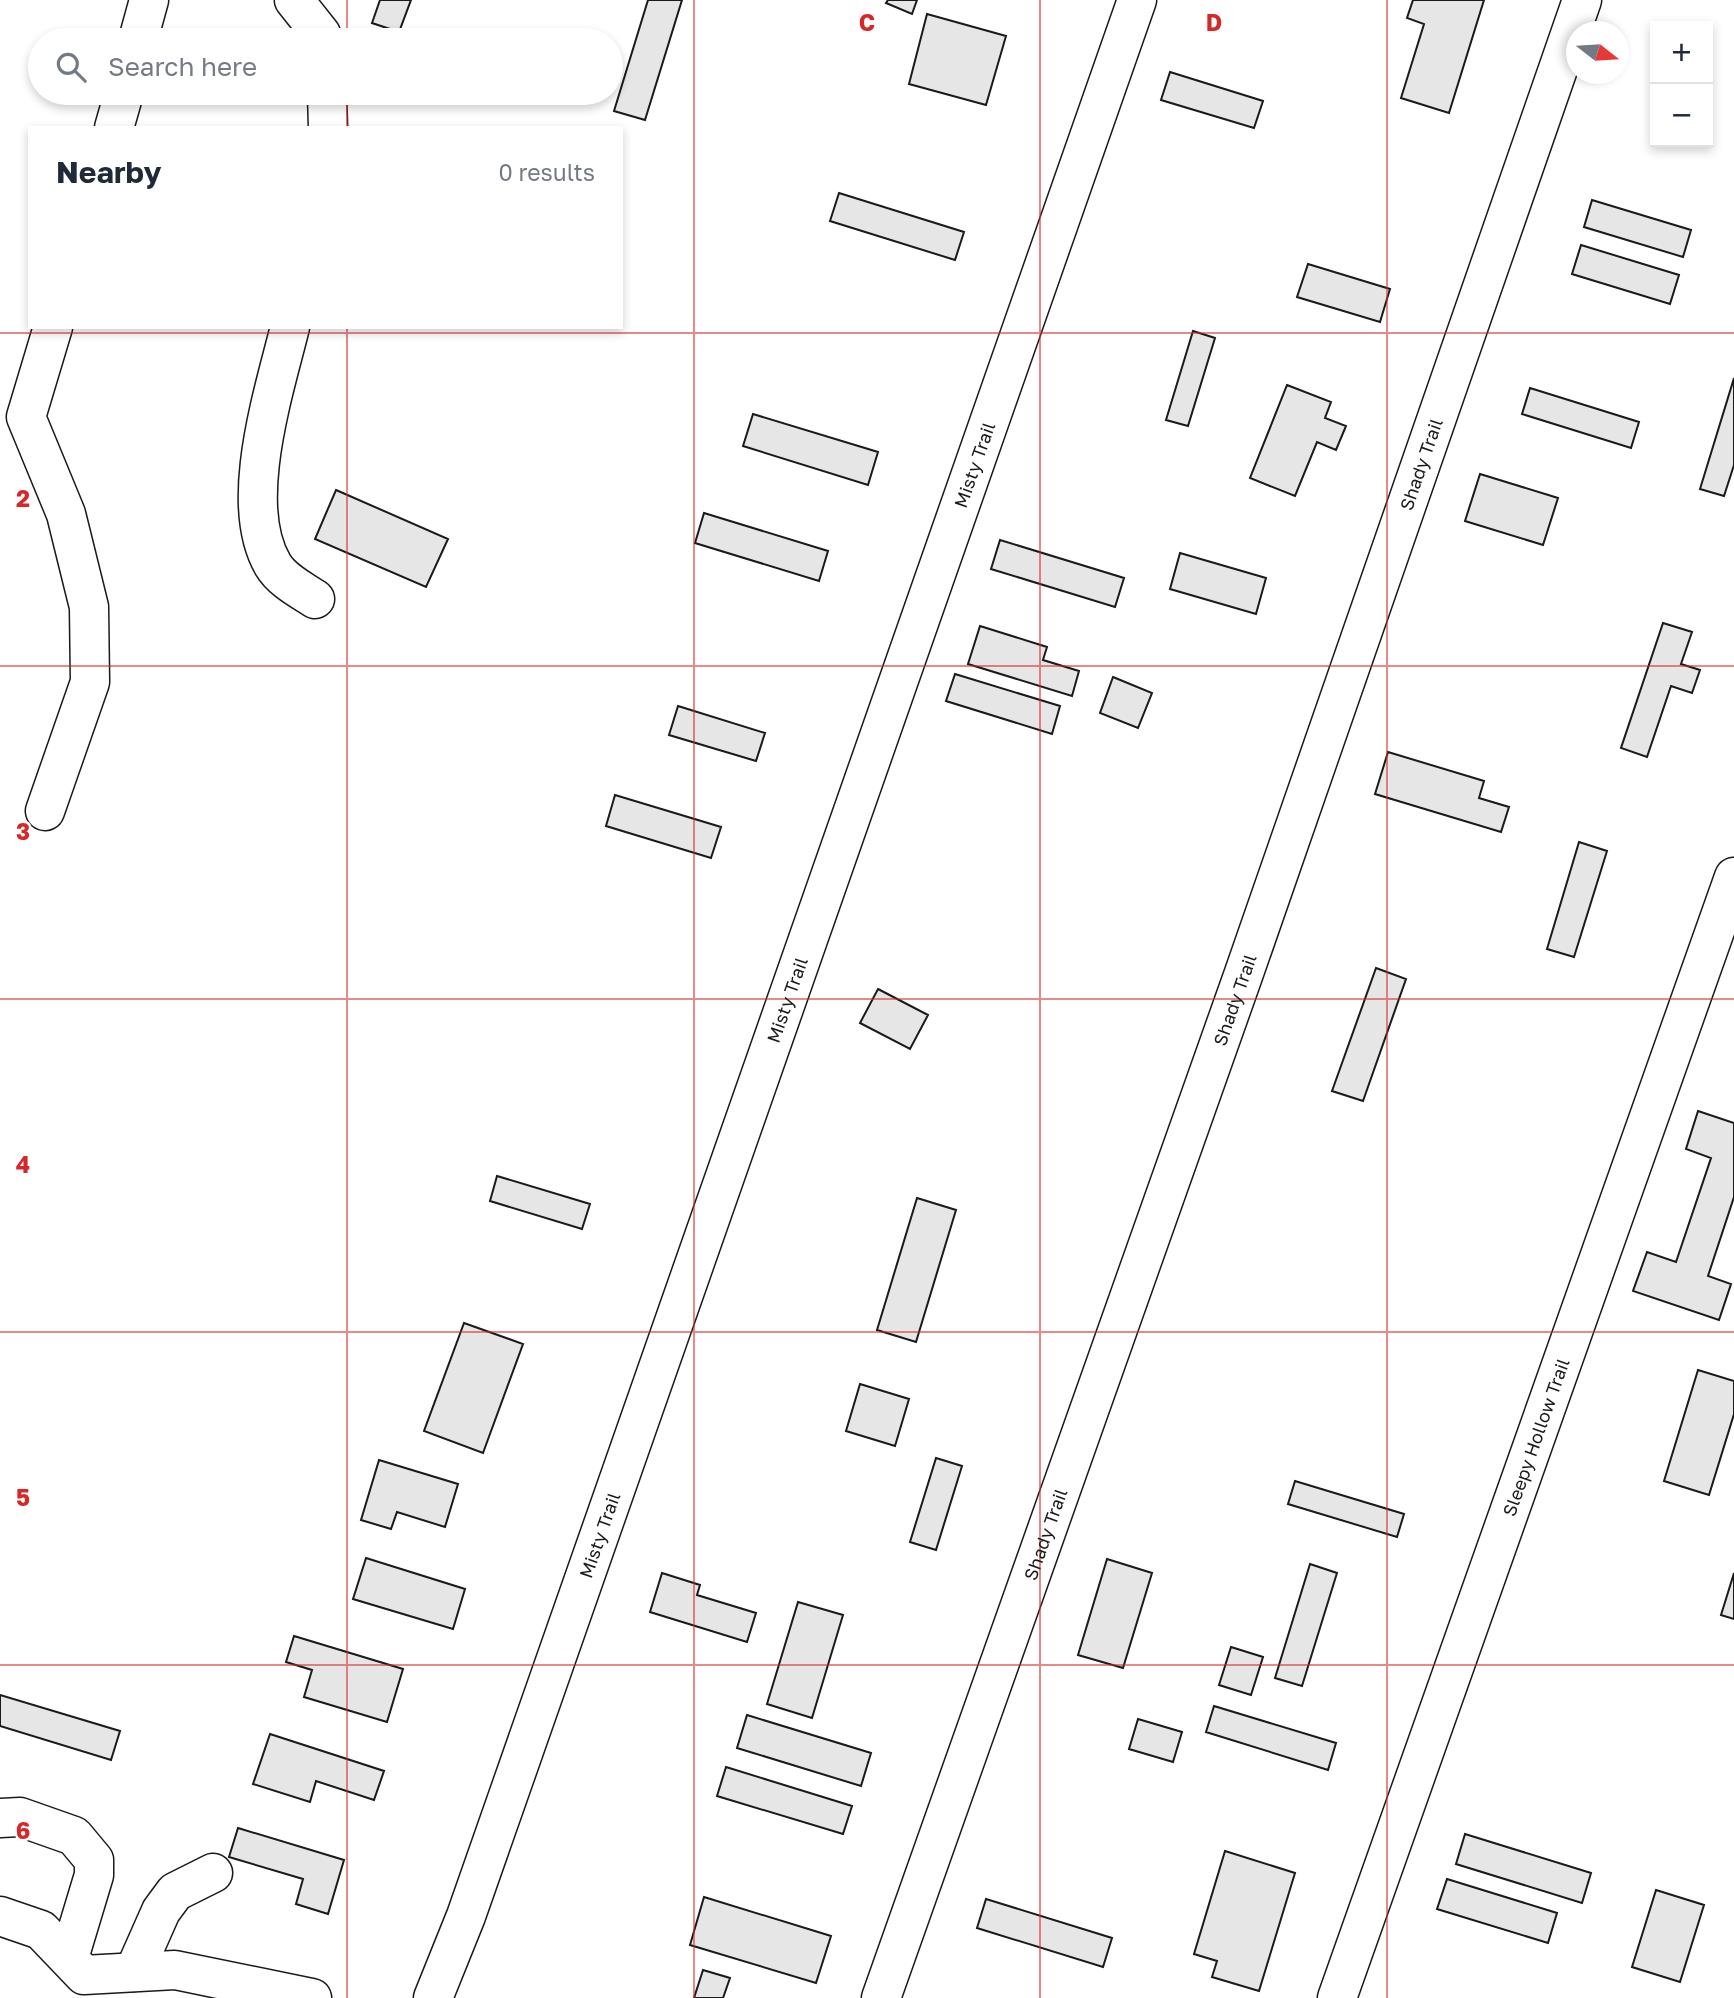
<!DOCTYPE html>
<html lang="en">
<head>
<meta charset="utf-8">
<style>
	:root { --surface:#fff; --page:#f6f6f7; --text:#1f2937; --muted:#747a83; --line:#e0e1e3 }
	body { margin:0; font-family:"Golos Text",sans-serif; background:var(--page); color:var(--text) }
	.controls { position:absolute; right:21px; top:21px; display:grid; overflow:hidden; border-radius:0px; box-shadow:0 4px 10px #0003 }
	.controls button { width:63px; height:63px; display:grid; place-items:center; padding:0; border:0; border-bottom:2px solid var(--line); background:var(--surface); color:var(--text); font:35px sans-serif }
	.compass { position:absolute; left:1566px; top:21px; width:63px; height:63px; border-radius:50%; background:var(--surface); box-shadow:0 4px 10px #0003; rotate:107deg }
	.list { margin:0; padding:0; list-style:none }
	h2 { display:flex; justify-content:space-between; align-items:center; height:91px; margin:0; padding:0 28px; font-size:30px }
	h2 small { font-size:23px; font-weight:400; color:var(--muted) }
	.icon { flex:none; width:38px; height:38px; fill:none; stroke:currentColor; stroke-width:2; stroke-linecap:round; stroke-linejoin:round }
	.map { position:relative; flex:none; width:1734px; height:1998px; overflow:hidden }
	.search { position:absolute; background:var(--surface); box-shadow:0 4px 10px #0003; left:28px; top:28px; width:595px; height:77px; display:flex; align-items:center; gap:18px; box-sizing:border-box; padding:0 24px; border-radius:38px; color:var(--muted); font-size:26px }
	.panel { position:absolute; background:var(--surface); box-shadow:0 4px 10px #0003; left:28px; top:126px; width:595px; height:203px; border-radius:0px }
	.map>svg:first-child { display:block }
	.building { fill:#e6e6e6; stroke:#1a1a1a; stroke-width:2 }
	.lines { fill:none; stroke-linecap:round; stroke-linejoin:round }
	.minor-casing { stroke:#1a1a1a; stroke-width:41 }
	.minor { stroke:#fff; stroke-width:38 }
	.grid { fill:none; stroke:#d62828; stroke-width:2; stroke-opacity:0.55 }
	.labels { text-anchor:middle; dominant-baseline:central; stroke-width:5; stroke-linejoin:round; paint-order:stroke }
	.street-label { font-size:18px; fill:#1a1a1a; stroke:#fff }
	.grid-label { font-size:23px; text-anchor:middle; font-weight:bold; fill:#d62828; stroke:#fff; stroke-width:5; stroke-linejoin:round; paint-order:stroke }
</style>
</head>
<body>
<div class="map">
<svg width="1734" height="1998" viewBox="0 0 1734 1998">
	<rect width="100%" height="100%" fill="#fff"/>
	<path class="building" d="M380,0H411L399,32L372,23Z
		M648,0H682L645,120L614,111Z
		M888,0H917L912,14L886,3Z
		M1413,0H1484L1449,113L1401,98L1424,24L1407,18Z
		M927,14L1006,36L986,105L909,84Z
		M1170,72L1263,101L1254,128L1161,100Z
		M839,193L964,232L955,260L830,221Z
		M1592,200L1691,230L1683,257L1584,227Z
		M1581,245L1679,275L1670,304L1572,274Z
		M1308,264L1390,289L1380,322L1297,297Z
		M1193,331L1215,338L1188,426L1166,420Z
		M1734,378V465L1724,496L1700,489Z
		M1287,385L1331,402L1325,418L1346,426L1336,450L1317,442L1295,496L1250,478Z
		M1530,388L1639,422L1631,448L1522,414Z
		M753,414L878,452L868,485L743,446Z
		M1480,474L1558,498L1543,545L1465,521Z
		M336,490L448,539L426,587L315,539Z
		M704,513L828,551L819,581L695,543Z
		M1000,540L1124,578L1115,607L991,569Z
		M1180,553L1266,578L1256,614L1170,589Z
		M1663,623L1692,632L1681,664L1700,670L1692,693L1671,686L1647,757L1621,748Z
		M980,626L1047,647L1043,660L1079,671L1072,696L968,664Z
		M955,674L1060,706L1052,734L946,701Z
		M1113,677L1152,693L1138,728L1100,713Z
		M678,706L765,733L756,761L669,735Z
		M1388,752L1484,781L1479,798L1509,807L1501,832L1375,794Z
		M615,795L721,827L711,858L606,826Z
		M1579,842L1607,851L1574,957L1547,949Z
		M1376,968L1406,979L1363,1101L1332,1091Z
		M878,989L928,1015L910,1049L860,1023Z
		M1698,1111L1734,1123V1197L1708,1276L1731,1284L1719,1320L1633,1291L1647,1252L1676,1262L1711,1158L1686,1149Z
		M497,1176L590,1204L582,1229L490,1201Z
		M917,1198L956,1210L916,1342L877,1330Z
		M464,1323L523,1344L483,1453L424,1431Z
		M1698,1370L1734,1381V1414L1709,1495L1664,1481Z
		M860,1384L909,1399L895,1446L846,1431Z
		M936,1458L962,1466L936,1550L910,1542Z
		M379,1460L458,1484L445,1527L397,1512L391,1529L361,1520Z
		M1295,1481L1404,1514L1397,1537L1288,1504Z
		M366,1558L465,1589L453,1629L353,1599Z
		M1107,1559L1152,1573L1123,1668L1078,1655Z
		M1310,1564L1337,1573L1302,1686L1275,1678Z
		M662,1573L700,1585L697,1595L756,1613L747,1642L650,1612Z
		M1734,1573V1619L1721,1615Z
		M798,1602L843,1615L812,1718L767,1704Z
		M294,1636L403,1669L387,1722L304,1697L312,1670L286,1662Z
		M1231,1647L1263,1657L1251,1695L1219,1685Z
		M0,1695L120,1731L111,1760L0,1726Z
		M1214,1706L1336,1743L1328,1770L1206,1732Z
		M747,1715L871,1753L861,1786L737,1748Z
		M1138,1719L1182,1732L1173,1762L1129,1749Z
		M270,1734L384,1771L374,1800L316,1781L310,1802L253,1784Z
		M726,1767L852,1806L843,1834L717,1796Z
		M238,1828L344,1860L328,1914L296,1904L303,1879L229,1857Z
		M1465,1834L1591,1873L1582,1903L1456,1864Z
		M1225,1851L1295,1873L1259,1991L1212,1977L1217,1961L1194,1954Z
		M1447,1879L1557,1913L1548,1943L1437,1909Z
		M1656,1890L1704,1905L1680,1982L1632,1967Z
		M704,1897L831,1936L816,1983L690,1945Z
		M986,1899L1112,1938L1103,1967L977,1928Z
		M703,1970L730,1978L723,1998H694Z"/>
	<g class="lines">
		<g class="minor-casing">
			<g id="minor">
				<path d="M294,0L321,34V40"/>
				<path d="M138,40L149,0"/>
				<path d="M327,93L328,128"/>
				<path d="M114,128L124,93"/>
				<path d="M290,327C274,392 237,504 273,565C282,580 301,590 315,599"/>
				<path d="M45,811L90,682L89,607L66,514L26,417L53,327"/>
				<path d="M0,1818L20,1817L74,1836L94,1860V1875L69,1958"/>
				<path d="M0,1916L41,1930L84,1975L175,1970L312,1998"/>
				<path d="M134,1972L161,1911L175,1892L213,1873"/>
				<path id="s1" d="M433,1998L466,1916L1137,0"/>
				<path id="s2" d="M881,1998L1244,973L1582,0"/>
				<path id="s3" d="M1337,1998L1734,877"/>
			</g>
		</g>
		<use href="#minor" class="minor"/>
	</g>
	<path class="grid" d="M347,0V40M694,0V1998M1040,0V1998M1387,0V1998M347,93V128M347,327V1998M0,333H1734M0,666H1734M0,999H1734M0,1332H1734M0,1665H1734"/>
	<g class="labels">
		<g class="street-label">
			<text stroke="none"><textPath href="#s1" startOffset="1626">Misty Trail</textPath></text>
			<text stroke="none"><textPath href="#s2" startOffset="1626">Shady Trail</textPath></text>
			<text stroke="none"><textPath href="#s1" startOffset="1059">Misty Trail</textPath></text>
			<text stroke="none"><textPath href="#s2" startOffset="1059">Shady Trail</textPath></text>
			<text stroke="none"><textPath href="#s3" startOffset="595">Sleepy Hollow Trail</textPath></text>
			<text stroke="none"><textPath href="#s2" startOffset="492">Shady Trail</textPath></text>
			<text stroke="none"><textPath href="#s1" startOffset="492">Misty Trail</textPath></text>
		</g>
	</g>
	<g class="grid-label">
		<text x="867" y="31">C</text>
		<text x="1214" y="31">D</text>
		<text x="23" y="507">2</text>
		<text x="23" y="840">3</text>
		<text x="23" y="1173">4</text>
		<text x="23" y="1506">5</text>
		<text x="23" y="1839">6</text>
	</g>
</svg>
<div class="controls">
<button>+</button>
<button>−</button>
</div>
<svg class="compass" viewBox="-18 -18 36 36"><path d="M0-13l5 13h-10z" fill="#e53935"/><path d="M0 13l5-13h-10z" fill="#747a83"/></svg>
<div class="search"><svg class="icon" aria-label="search" viewBox="0 0 24 24"><circle cx="10" cy="10" r="6"/><path d="M15 15l6 6"/></svg>Search here</div>
<section class="panel">
<h2>Nearby<small>0 results</small></h2>
<ul class="list">
</ul>
</section>
</div>
</body>
</html>
